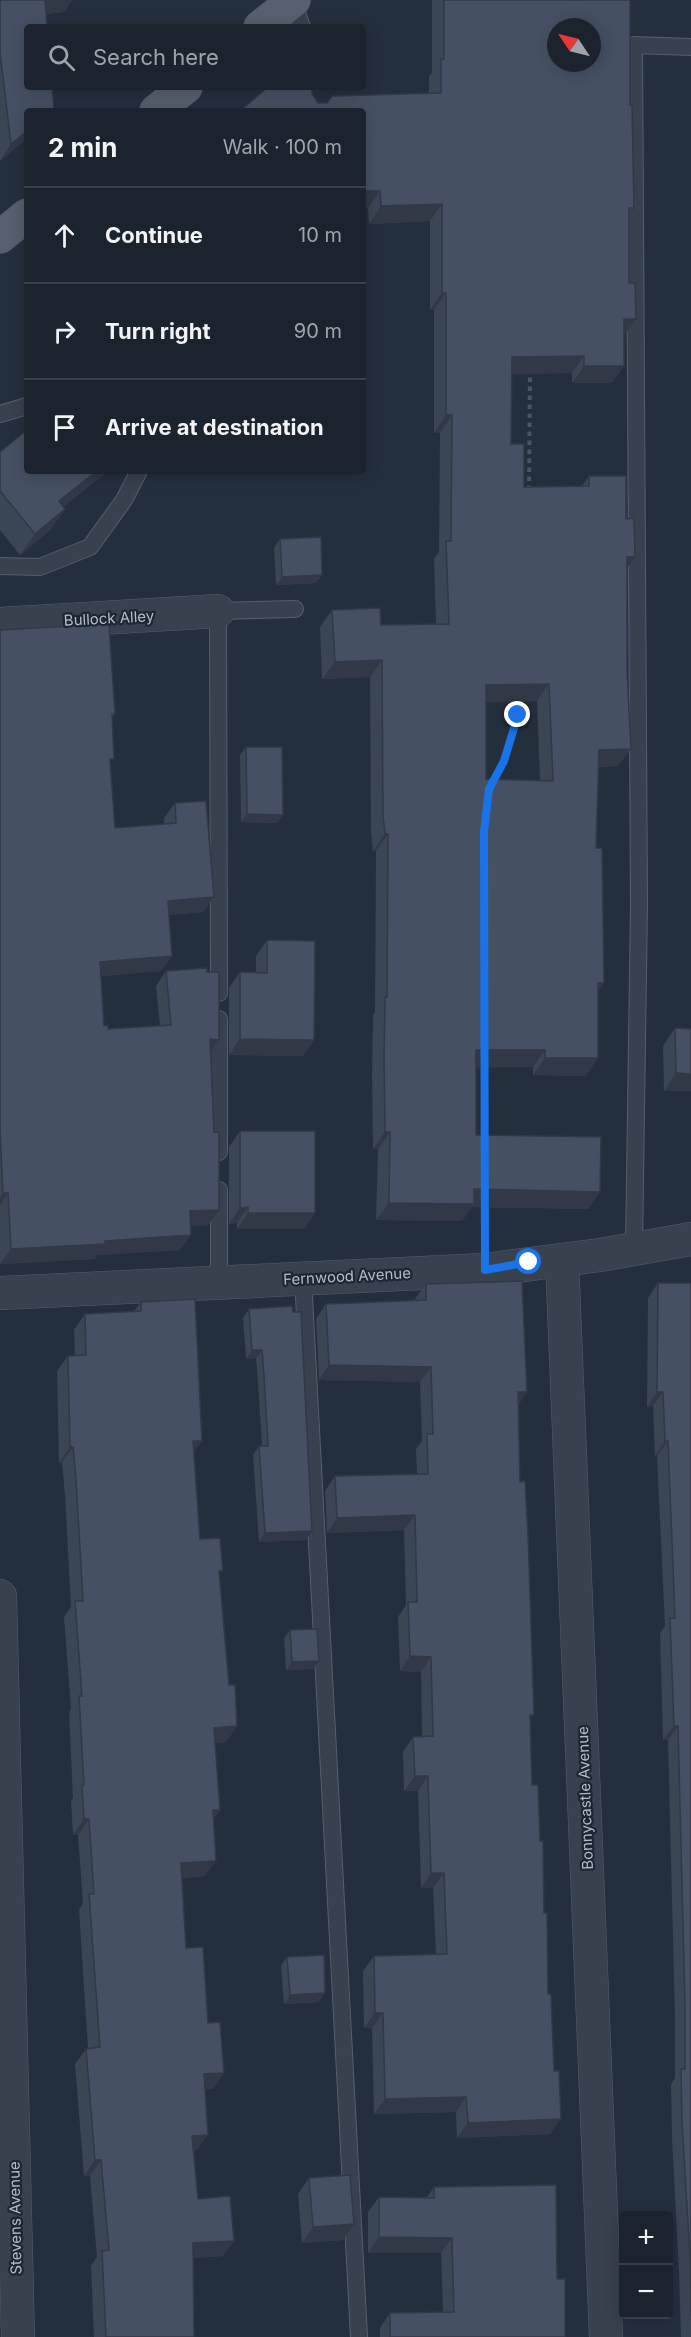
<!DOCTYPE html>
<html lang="en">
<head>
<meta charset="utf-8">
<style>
	:root { --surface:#1b232e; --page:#282f3a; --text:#f1f3f6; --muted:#a0a4aa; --line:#39404a }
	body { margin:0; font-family:Inter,sans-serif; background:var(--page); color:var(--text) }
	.controls { position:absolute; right:18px; bottom:18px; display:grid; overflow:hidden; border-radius:6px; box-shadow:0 3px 15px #0003 }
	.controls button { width:54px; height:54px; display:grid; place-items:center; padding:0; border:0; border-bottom:2px solid var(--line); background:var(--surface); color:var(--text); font:30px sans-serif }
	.compass { position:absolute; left:547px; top:18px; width:54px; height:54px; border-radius:50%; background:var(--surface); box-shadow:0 3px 15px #0003; rotate:305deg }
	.stop { position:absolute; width:18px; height:18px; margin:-14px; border:4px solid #1a73e8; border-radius:50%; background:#fff }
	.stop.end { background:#1a73e8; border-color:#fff; box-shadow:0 2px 6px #0008 }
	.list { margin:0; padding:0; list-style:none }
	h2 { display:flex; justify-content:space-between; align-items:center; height:78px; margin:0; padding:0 24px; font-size:26px }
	h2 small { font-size:20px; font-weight:400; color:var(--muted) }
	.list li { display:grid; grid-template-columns:39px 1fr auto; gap:18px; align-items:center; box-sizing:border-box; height:96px; padding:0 24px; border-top:2px solid var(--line) }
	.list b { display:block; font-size:22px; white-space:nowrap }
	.list em { font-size:20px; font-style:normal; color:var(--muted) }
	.icon { flex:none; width:33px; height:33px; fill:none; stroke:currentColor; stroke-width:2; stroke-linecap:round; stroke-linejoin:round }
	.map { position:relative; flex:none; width:691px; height:2337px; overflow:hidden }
	.search { position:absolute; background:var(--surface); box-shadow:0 3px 15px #0003; left:24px; top:24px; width:342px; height:66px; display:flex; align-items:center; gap:15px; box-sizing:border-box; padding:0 21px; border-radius:6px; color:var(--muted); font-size:22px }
	.panel { position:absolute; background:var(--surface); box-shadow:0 3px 15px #0003; left:24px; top:108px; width:342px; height:366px; border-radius:6px }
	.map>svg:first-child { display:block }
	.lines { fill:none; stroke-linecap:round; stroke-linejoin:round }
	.lane-casing { stroke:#565f6c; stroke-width:18 }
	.street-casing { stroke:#565f6c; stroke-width:34 }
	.primary-casing { stroke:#414a57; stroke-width:34 }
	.path { stroke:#44595c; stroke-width:4; stroke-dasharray:4.5 4.5; stroke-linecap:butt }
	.lane { stroke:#38414e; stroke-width:16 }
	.street { stroke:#38414e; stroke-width:33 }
	.primary { stroke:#56606e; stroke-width:33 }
	.wall { fill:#3b4654; fill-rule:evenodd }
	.shaded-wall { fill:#303945 }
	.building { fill:#455162; stroke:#303945; stroke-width:1.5; fill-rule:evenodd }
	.route { stroke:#1a73e8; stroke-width:8 }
	.labels { text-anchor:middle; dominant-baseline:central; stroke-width:4.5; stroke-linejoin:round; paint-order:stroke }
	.street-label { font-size:15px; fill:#b4bcc9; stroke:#1d2633 }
</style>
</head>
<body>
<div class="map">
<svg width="691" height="2337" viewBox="0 0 691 2337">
	<rect width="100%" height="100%" fill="#242f3e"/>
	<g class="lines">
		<g class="lane-casing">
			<path id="lane" d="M293,1L302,27
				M0,414L27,406
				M0,566L40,567L90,547L124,500L139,471
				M219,993L218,611L295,609
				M219,1019V1152
				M219,1190V1282
				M634,1248L639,904L634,45L691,47
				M303,1278L359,2337"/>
		</g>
		<g class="street-casing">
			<path id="street" d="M0,624L218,611
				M562,1260L606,2337
				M0,1293L485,1270L600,1255L691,1239
				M0,1596L18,2337"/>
		</g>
		<g class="primary-casing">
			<path id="primary" d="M260,27L294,0
				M156,111L186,87
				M0,237L27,215"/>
		</g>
		<path class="path" d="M529,490L530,371
			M494,781C507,755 516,727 522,698
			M485,1063V1140
			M485,1204V1233"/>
		<use href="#lane" class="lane"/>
		<use href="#street" class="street"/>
		<use href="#primary" class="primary"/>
	</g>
	<path class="wall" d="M0,0H72L64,12L46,14L27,111V138L0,161Z
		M432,0H630L629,214L624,335L612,383H572V373L512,374L511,444L524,487L582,486L589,476L627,568V671L631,749L618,766L598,767L596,848L598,992L586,1076L533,1075V1067H476V1135L600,1192L588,1209L472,1207L462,1221L376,1220L378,1149H373L372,1074L373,1015L375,1012L376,851H373L371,832L370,677L322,679L320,627L332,610L381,625L436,624L434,559L439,552L440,433H434V310H430V221L369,224L368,208L240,111L312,94L318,103L429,94V76L432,73ZM537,701L540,780L486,779V702Z
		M0,452L108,471L63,507L65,509L50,530L20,555L0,530Z
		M280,539L322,575L316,583L276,585L274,548Z
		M0,630L115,714L112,718L110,764L115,828L164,824V818L175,803L214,897L203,912L169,915L172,956L161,971L101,976L104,1026L108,1029L160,1026L156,986L166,971L210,1052L208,1225L190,1226L180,1250L97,1255L95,1259L0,1264Z
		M246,747L283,815L277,823L241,822L240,755Z
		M267,940L314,1040L303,1056L229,1055V988L240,972L256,973V956Z
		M675,1028L691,1091H664L663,1046Z
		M240,1131L315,1213L304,1229H237V1223L229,1224V1147Z
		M658,1283H691V2337H681L679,2272L672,2138L671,2084L675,2078V2019L668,1740H663L660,1633L665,1626L657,1456H655L653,1406L647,1407L648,1298Z
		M426,1284L518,1405L520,1482L532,1785L550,2134L457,2138L456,2112L374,2114L372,2028H364L363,1971L374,1956L436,1954L433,1888H421L418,1791H404L403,1752L413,1737H422L421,1672L400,1671L398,1617L406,1605L404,1530L327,1533L325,1491L335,1476L417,1474L416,1449L422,1441L420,1382L319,1380L316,1319L326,1304L415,1301V1299Z
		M141,1302L194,1452L200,1539L220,1576L229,1685L237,1726L226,1742L215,1743L220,1810L214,1818L205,1876L182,1878L186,1948L224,2073L213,2089H205L197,2150L193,2151L198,2199L223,2256L193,2258L194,2337H94L91,2266L97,2257L90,2176H84L75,2064L86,2049L88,2048L79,1910L83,1903L78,1835H73L71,1801L73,1798L69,1712L71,1709L64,1617L71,1607L65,1495L62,1462L59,1463L57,1371L68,1356L75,1355L74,1330L85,1314L134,1311Z
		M292,1306L312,1531L306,1540L259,1542L253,1455L259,1446H262L258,1383L256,1358L246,1359L243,1318L249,1309Z
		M290,1630L319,1661L313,1669L286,1670L284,1638Z
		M287,1957L319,2002L284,2004L281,1966Z
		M309,2178L354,2224L343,2240L302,2243L298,2194Z
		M434,2187L557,2279L565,2337H380V2328L390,2313L443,2312L441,2253H368V2212L379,2197H427Z"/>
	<path class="shaded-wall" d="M42,0H72L64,12L32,15Z
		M27,131V138L0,161L11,144Z
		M363,191H380L368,208H363Z
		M442,204L430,221L369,224L381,206Z
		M442,293H446L434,310H430Z
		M624,319H636L624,336Z
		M584,356L572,373L500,374L512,357Z
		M584,366H624L612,383H572Z
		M446,415H452L440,433H434Z
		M97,471H108L44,522L59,501Z
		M65,509L50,530L20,555L35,534Z
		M627,557H635L623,574Z
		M322,575L316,583L276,585L282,577Z
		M382,660L370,677L322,679L335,662Z
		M549,684L537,701L473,702L486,685Z
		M631,749L618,766L586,767L599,750Z
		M247,814L283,815L277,823L241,822Z
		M385,834H388L376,851H373Z
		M214,897L203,912L157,916L168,901Z
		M172,956L161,971L89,977L100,962Z
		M598,983H604L592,1000Z
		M210,1039L219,1040L208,1055Z
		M240,1039L314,1040L303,1056L229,1055Z
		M476,1050H545L533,1067L464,1068Z
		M545,1058H598L586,1076L533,1075Z
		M676,1073L691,1074V1091H664Z
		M385,1132H390L378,1149H373Z
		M474,1189L600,1192L588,1209L472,1207L462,1221L376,1220L389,1203Z
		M3,1193H8L0,1205V1198Z
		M248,1207L237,1223L229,1224L240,1208Z
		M219,1210L208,1225L179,1227L190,1211Z
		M248,1213H315L304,1229H237Z
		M191,1235L180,1250L97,1255L95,1259L0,1264L11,1249L105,1241Z
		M252,1350H262L256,1358L246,1359Z
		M329,1365L431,1367L420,1382L319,1380Z
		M518,1392H527L517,1407Z
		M657,1392H663L653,1406L647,1407Z
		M193,1441H202L191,1456Z
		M665,1441H668L657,1456H655Z
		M70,1447H73L62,1462L59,1463Z
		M415,1515L404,1530L327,1533L337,1518Z
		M312,1531L306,1540L259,1542L265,1533Z
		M410,1656L431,1657L421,1672L400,1671Z
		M319,1661L313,1669L286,1670L292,1662Z
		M237,1726L226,1742L203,1743L214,1728Z
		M674,1726H678L668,1740H663Z
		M415,1776H428L418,1791H404Z
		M213,1810H220L209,1825Z
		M84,1819H89L78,1835H73Z
		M216,1861L205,1876L170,1878L181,1863Z
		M431,1873H444L433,1888H421Z
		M325,1993L319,2002L284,2004L290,1995Z
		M375,2013H383L372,2028H364Z
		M224,2073L213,2089L193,2090L204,2074Z
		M466,2097L456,2112L374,2114L385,2099Z
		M561,2119L550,2134L457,2138L468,2123Z
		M208,2135L197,2150L181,2151L192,2136Z
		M95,2160H101L90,2176H84Z
		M354,2224L343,2240L302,2243L313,2227Z
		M379,2237L452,2238L441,2253H368Z
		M234,2241L223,2256L182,2259L193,2243Z"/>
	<path class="building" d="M0,0H45L47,27H27V87H52L54,109L51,111H27V131L11,144L0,52Z
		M444,0H630V105H632L634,208H629V283H635L636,319H624V366H584V356L512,357L511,444H524V487L589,486V476H626V519L634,518L635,557H627V671L631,749L599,750L596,848H602L604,983H598V1058H545V1050H476V1135L601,1137L600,1192L474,1189V1204L389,1203L390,1132H385L384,1057L385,997H387L388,834H385L383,815L382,660L335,662L332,610L380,608L381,625L449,624L446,541H451L452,415H446V293H442V204L381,206L380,191H363V111H240L268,87H312V94L318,103H327L332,96L441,93V59H444ZM556,27H592V63H556ZM549,684L553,781L486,779V685Z
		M27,430V471H97L59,501L65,509L35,534L0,491V452Z
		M321,537L322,575L282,577L280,539Z
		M109,624L115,714H112L114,759H110L115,828L176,823L175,803L206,801L214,897L168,901L172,956L100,962L104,1026L108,1025V1029L171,1025L166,971L207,968V972H219V1040L210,1039L214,1132H219V1210L190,1211L191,1235L105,1241V1244L11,1249L8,1193H3L0,1131V630Z
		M246,747H282L283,815L247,814Z
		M267,940L315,941L314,1040L240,1039V972L267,973Z
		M675,1028L691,1029V1074L676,1073Z
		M240,1131H315V1213H248V1207L240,1208Z
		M522,1281L527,1392H518L520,1482L525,1481L528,1534L534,1715H530L532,1785H538L540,1841H543L544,1913H547L548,1994H551L554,2071H559L561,2119L468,2123L466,2097L385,2099L383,2013H375L374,1956L447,1954L444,1873H431L428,1776H415L413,1737L433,1736L431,1657L410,1656L408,1602H417L415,1515L337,1518L335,1476L428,1474L427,1434H433L431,1367L329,1365L326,1304L426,1300V1284Z
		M658,1283H691V2316L690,2257L682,2123L681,2069H685V2004L678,1726H674L670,1618H675L668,1441H665L663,1392H657Z
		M195,1299L202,1441H193L200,1539L220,1538L223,1571H219L229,1685H235L237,1726L214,1728L220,1810H213L216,1861L181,1863L186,1948L203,1947L208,2023L220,2022L224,2073L204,2074L208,2135L192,2136L198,2199L230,2196L234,2241L193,2243L194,2337H106L102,2251L109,2250L101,2160H95L86,2049L100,2047L89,1894H94L89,1819H84L82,1786L84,1785L79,1696H82L75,1601H83L76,1479L73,1447H70L68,1356L86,1355L85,1314L141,1311V1302Z
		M292,1306L293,1312H301L312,1531L265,1533L259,1446H268L264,1375L262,1350H252L249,1309Z
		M317,1629L319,1661L292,1662L290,1630Z
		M324,1955L325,1993L290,1995L287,1957Z
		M350,2175L354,2224L313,2227L309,2178Z
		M556,2185L557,2279H565V2337H390V2313L454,2312L452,2238L379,2237V2197L434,2198V2187Z"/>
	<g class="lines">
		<path class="route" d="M518,715L504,761L489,789L484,832L485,1270L529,1262"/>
	</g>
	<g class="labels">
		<g class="street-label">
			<text transform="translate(109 618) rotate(-3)">Bullock Alley</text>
			<text transform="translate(347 1276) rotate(-3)">Fernwood Avenue</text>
			<text transform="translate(585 1798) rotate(-92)">Bonnycastle Avenue</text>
			<text transform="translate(15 2218) rotate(-91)">Stevens Avenue</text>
		</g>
	</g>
</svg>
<div class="controls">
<button>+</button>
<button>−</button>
</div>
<svg class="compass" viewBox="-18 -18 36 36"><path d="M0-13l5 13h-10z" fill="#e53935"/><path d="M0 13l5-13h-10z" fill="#a0a4aa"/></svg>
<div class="stop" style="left:529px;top:1262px"></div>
<div class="stop end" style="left:518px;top:715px"></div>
<div class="search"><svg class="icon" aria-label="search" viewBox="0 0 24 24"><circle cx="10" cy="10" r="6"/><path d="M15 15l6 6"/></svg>Search here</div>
<section class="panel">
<h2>2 min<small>Walk · 100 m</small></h2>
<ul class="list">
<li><svg class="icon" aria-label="ahead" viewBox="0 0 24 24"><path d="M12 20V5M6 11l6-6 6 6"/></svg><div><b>Continue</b></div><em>10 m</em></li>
<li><svg class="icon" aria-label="right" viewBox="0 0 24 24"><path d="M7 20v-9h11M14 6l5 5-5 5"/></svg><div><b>Turn right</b></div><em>90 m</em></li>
<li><svg class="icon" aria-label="arrive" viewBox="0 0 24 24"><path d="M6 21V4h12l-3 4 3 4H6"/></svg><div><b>Arrive at destination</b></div></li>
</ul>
</section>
</div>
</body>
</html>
